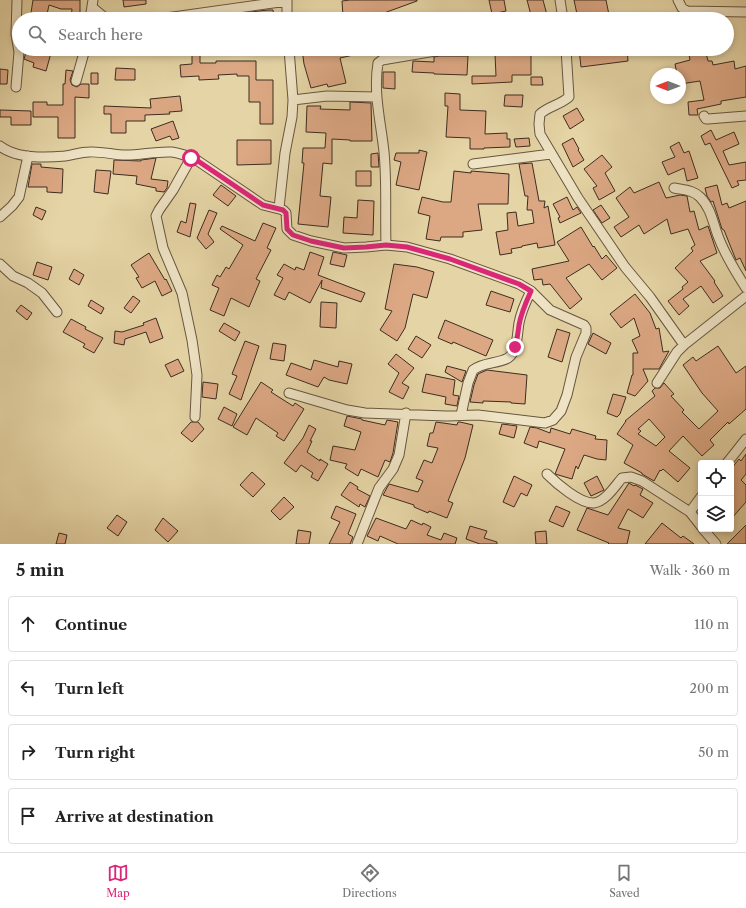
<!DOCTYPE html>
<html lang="en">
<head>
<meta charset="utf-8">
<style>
	:root { --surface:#fff; --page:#f2f2f2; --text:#222; --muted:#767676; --line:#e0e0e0; --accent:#db2777 }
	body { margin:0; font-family:"Libre Caslon Text",serif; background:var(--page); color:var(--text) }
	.controls { position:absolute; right:12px; bottom:12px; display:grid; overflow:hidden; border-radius:4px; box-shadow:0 2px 6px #0003 }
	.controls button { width:36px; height:36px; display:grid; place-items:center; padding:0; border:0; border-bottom:1px solid var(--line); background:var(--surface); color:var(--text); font:20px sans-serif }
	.compass { position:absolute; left:650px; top:68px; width:36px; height:36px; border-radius:50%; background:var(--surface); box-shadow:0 2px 6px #0003; rotate:270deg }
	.stop { position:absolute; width:12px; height:12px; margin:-9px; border:3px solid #db2777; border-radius:50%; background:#fff }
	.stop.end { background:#db2777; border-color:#fff; box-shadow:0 1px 4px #0008 }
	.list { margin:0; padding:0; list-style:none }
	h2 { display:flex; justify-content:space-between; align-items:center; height:52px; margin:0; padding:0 16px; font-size:17px }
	h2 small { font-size:13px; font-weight:400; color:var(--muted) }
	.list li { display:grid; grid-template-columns:26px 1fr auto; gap:12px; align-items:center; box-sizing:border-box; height:56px; margin:0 8px 8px; padding:0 8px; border:1px solid var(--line); border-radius:4px }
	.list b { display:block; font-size:15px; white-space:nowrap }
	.list em { font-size:13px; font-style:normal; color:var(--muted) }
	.icon { flex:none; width:22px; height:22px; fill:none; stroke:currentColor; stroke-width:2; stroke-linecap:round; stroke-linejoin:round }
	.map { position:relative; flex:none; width:746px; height:544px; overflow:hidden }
	.search { position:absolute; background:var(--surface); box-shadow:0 2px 6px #0003; left:12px; right:12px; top:12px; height:44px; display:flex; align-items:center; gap:10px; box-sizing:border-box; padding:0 14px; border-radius:22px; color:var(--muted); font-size:15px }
	.sheet { height:308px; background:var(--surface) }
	nav { display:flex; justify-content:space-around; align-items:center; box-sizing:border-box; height:56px; border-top:1px solid var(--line); background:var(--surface); font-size:11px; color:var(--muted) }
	nav a { display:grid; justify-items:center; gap:2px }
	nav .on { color:var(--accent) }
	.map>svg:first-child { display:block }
	.building { fill:#dca884; stroke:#3d2c1f; fill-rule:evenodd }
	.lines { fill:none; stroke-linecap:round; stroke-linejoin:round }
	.minor-casing { stroke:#675640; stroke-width:11 }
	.minor { stroke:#eee3c4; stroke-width:9 }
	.route { stroke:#db2777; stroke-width:5 }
</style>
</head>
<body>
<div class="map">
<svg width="746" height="544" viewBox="0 0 746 544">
	<rect width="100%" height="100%" fill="#e5d4a5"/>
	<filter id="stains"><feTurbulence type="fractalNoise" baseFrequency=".005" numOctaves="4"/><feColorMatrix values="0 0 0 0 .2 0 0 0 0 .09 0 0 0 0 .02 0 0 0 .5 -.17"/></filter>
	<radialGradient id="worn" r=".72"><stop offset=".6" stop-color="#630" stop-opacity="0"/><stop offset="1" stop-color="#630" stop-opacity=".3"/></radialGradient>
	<path class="building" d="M33,0H80V19H71L72,9H61L49,5L46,19H30Z
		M123,0H146V4L124,7Z
		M350,0H417V1L384,13L343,16L342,1Z
		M489,0H504L506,11L492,14Z
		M527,0H543L547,15L532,19Z
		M574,0H606L609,15L591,19H578Z
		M268,10H273L274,19H242V13Z
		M27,49H35L51,53L46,71L33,67L34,63L24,59Z
		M302,49H315V51L323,49H367V52L340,58L346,83L328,87L327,84L311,88L304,64Z
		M579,49H627L628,61L581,67Z
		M688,49H705L708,61H712L713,65L734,61L735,69L746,66V97L721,101V104L697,109L698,115H689L688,102L704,100L700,81L680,84V74H677L675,64L690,60Z
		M192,50H200V63H216V61H256V80H273V124H260V102H249V76H237V74L218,75L219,79L199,80V76L181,77L180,65L192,64Z
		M510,53V55L531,54V75H512V82L472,84V76H496L495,54Z
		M439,56H468L467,75L434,74V73L412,72L413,61L434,62V57Z
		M116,68L135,69V80H115Z
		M0,69L8,70L7,84H0Z
		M66,70L73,71L70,80L72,85L77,87L81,84H89V98L75,97V138H58V117H33V102H47V105H63V84H65Z
		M383,72H395V89L383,88Z
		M91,73H98V84H91Z
		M531,77H542L543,85H531Z
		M445,93L460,94V110L486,111L485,134L507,133V139H510V147L484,148V149H470V138L446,137L448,106H445Z
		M505,95H523L522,107L504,106Z
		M180,96L182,111L169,112L170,114L145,115V121H126V133H111V114H104V106L151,108L150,99Z
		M350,102L371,103L372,141H350V140L332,139V164L323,163L320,196L331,197L328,227L298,224L304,163H302L303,148H325L326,133L306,132L307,106H321L320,109L350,110Z
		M577,108L584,120L570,129L563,116Z
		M0,110L31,111V125H11V117H0Z
		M173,121L179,138L172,140L170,136L156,141L151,129Z
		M711,130L716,140L734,132L739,144L723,151L729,165L746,162V180L737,181L739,185L732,188L710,143L705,145L701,136Z
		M529,138L530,146L516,147L514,139Z
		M573,138L579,149L578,150L584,160L573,167L562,144Z
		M237,140H271V164L237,165Z
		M679,142L684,153L689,151L698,178L687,181L684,168L668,175L662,162L675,157L670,147Z
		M419,150L427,152L419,190L396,185L401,162L394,160L396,153H419Z
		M378,153L379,167H371V154Z
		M602,155L612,167L605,173L615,191L599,200L593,188L597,186L584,169Z
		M156,158L151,179L168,181L167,188L164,192L156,191V188L136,184L137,176L113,174L114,160L141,161V160Z
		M532,163L539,201H545L544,208L548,206L555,245L538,248L537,243L522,246V247L511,249L512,253L500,255L496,232L508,230L507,213L516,212L518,226L534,223L532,210H527L528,196H525L519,164Z
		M32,164H41V167L63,169L62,193L47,192V187H28Z
		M96,170L111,171L108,194L94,192Z
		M356,171H371V186H356Z
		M454,171L471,173V171L509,174L508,204H478L482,230L463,232V237H441L440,241L426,239L430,216L418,213L422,197L443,202H451Z
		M659,182L666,198L680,195L687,196L690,212L694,211L699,230L708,226L717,253L700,261L715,281L714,282L723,296L713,303L701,286L683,299L689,306L679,315L668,301L683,289L682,287L688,282L675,268L693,251L691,248L695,245L688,229L671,234L667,219L644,234L639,225L621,237L614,227L629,217L616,198L630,187L634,193Z
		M221,185L236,196L228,206L213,195Z
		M717,185L722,205L727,203L729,208L746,201V271L740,258L736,260L724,230L722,229L713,201L711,202L707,196L705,188Z
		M567,197L573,210L577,207L581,213L560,223L558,218L560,217L553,204Z
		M358,200L374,201L373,235L343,233L344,217L357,218Z
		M190,203L196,204L190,237L177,232L181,221L186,223Z
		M601,205L610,218L602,223L593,210Z
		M36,207L46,211L42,220L33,215Z
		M209,210L217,213L208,234L214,242L206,249L197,238Z
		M263,223L276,228L267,248L271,250L256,279L260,281L249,307L231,298L224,316L210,310L219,288L212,285L217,275L220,277L226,267L229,269L243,245L220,229L222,226L255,241Z
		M581,227L593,247L594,246L602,259L606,255L617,268L602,280L589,264L566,278L582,299L570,309L550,284L543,285L542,279L534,280L532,269L569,261L557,242Z
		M310,252L324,257L318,275L365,293L361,302L321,288L322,280L310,303L289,292L285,300L274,295L283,278L277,275L284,264L295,270L296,267L304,270Z
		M333,252L347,255L344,267L330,264Z
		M149,253L165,280L166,279L172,291L162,296L155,281L142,288L136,278L139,277L131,265Z
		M37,262L52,267L48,280L33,275Z
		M394,264L417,267L434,272L427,298L413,294L405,328L397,341L380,330L392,311L385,309Z
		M74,269L84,275L79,285L69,279Z
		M491,291L514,299L510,312L486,305Z
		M635,294L650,313L656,329L659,328L663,352L669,351L659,369H643L648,381L635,396L627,393L632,375H633V353H638L632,340L640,336L634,318L621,328L610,314Z
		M133,296L140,301L131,313L124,308Z
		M91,300L104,308L101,314L88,306Z
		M321,302L337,303L336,328L320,327Z
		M21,305L32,313L27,320L16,311Z
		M156,318L163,338L150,343L146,332L125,339L124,345L114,343L115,331L122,332L144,325L143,323Z
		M71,319L86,327L85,329L103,338L94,353L83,347L85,344L63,332Z
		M445,320L493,340L486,356L453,342L452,344L438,338Z
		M224,323L240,332L235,341L219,331Z
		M557,329L570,333L562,362L548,357Z
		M593,333L611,343L606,354L588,344Z
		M416,336L431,345L422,358L408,349Z
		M245,341L259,346L241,400L229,394L237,376L232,374Z
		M273,343L286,345L284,361L270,359Z
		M718,346L736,373L746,366V409L729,424L728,422L710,440L714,445L702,456L683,436L669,451L690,468L678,482L663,469L661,471L660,470L654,481L642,474V473L624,463L633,445L617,434L626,421H625L655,396L652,391L655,388H660L664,383L674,394L671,396L684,410L682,412L699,429L718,411L702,393L683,365L693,357L696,361ZM649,419L665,437L656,446L638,434L641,431L638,429Z
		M396,354L414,368L402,383L409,387L403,399L389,392L399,373L388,364Z
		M178,359L184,371L171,377L165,365Z
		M314,360L338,367L339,361L352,364L347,384L329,380L324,377L318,387L286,375L291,363L311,370Z
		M447,366L466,371L462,382L445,372Z
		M487,370L527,375L525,404L511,403V402L483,401V403L470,402L474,385L478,374Z
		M426,374L455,380L453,395L459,396L457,406L445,404L446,397L422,392Z
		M203,382L218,384L216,399L202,397Z
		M261,382L273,390L271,392L293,406L295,403L304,409L284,441L276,436L278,433L256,418L247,435L233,427Z
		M613,394L626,397L620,414L617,417L607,413Z
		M224,407L237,414L232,426L218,419Z
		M347,416L362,419V420L385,425L387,420L398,422L393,453L390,462L385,460L378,477L361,469L358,476L345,468L347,464L330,460L333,446L355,450L361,432L344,426Z
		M191,422H198L204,429L192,442L181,433Z
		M436,422L457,425L458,422H460L473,425L465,458L448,501L453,503L447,518L429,511L428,513L414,507V505L383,495L389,484L418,492L423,481L416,478L424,460L432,463L438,448L427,446L430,433H433Z
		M502,424L517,426L514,438L499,434Z
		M309,425L316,429L310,441H312L307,452L320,461V459L328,464L318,481L311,477L313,473L301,465L296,472L284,463L303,438Z
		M530,427L537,428L550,433L551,428L570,434L572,429L596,436L595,439L607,440L606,460L597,459L584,455L578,469L576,466L572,479L555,474L565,449L539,441L537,448L524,443Z
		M746,454V474L741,480L746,485V502L731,519V469L739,459L741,461Z
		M252,472L265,484L253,497L240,485Z
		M514,476L532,485L527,496L521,493L514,507L503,502Z
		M597,476L604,490L591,496L584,483Z
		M350,482L358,487L357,489L370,496L365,507L360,504L359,507L341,495Z
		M629,483L634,486L635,485L643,489L640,495L653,503L643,518L628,509L618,528L630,531L627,544H608L609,543L577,530L587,508L608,515Z
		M284,497L294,507L280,520L271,511Z
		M336,506L356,514L348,534L353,537L350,544H329L340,522L331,518Z
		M556,506L570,512L563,527L549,521Z
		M117,515L127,522L118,536L107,528Z
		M163,518L178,531L168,542L155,530Z
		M376,518L406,529L411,520L422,525L423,523L431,527L427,535L441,540L444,533L457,538L455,544H398L380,536L378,541L367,536Z
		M662,523L681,538L683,536L694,544H645Z
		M746,525V544H727Z
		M470,526L487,531L484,538L497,542V544H480L466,539Z
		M298,530L311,532L309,544H296Z
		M546,531L547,544H536L535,532Z
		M59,533L67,535L65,544H56Z"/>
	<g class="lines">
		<g class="minor-casing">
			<path id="minor" d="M287,0V19
				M560,0L563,19
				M678,0L682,8L687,11L746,12
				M93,8L104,17L108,19
				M90,19L93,0
				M159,19L287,1
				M566,49L569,97C560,105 549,106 540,114L539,124L540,134L578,198L625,267L650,297L684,345
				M76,81L85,49
				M16,87L19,52L16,34L17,0
				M293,100L327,96L376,97
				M704,116L706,119H708L746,116
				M0,146C17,159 45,158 65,156C73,155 81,152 89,152C101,151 114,155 126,155C141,155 157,151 172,152C180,153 190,157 198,161L263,205L283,210L286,213L287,229L293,235L311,241L344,248L366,247L386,245L407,247L450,259L519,284L531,291L550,310L584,325L586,328V333L576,357L567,395L561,411L553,420L545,423L478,415L446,416L365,413L347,410L289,393
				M191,158L173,190L159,210L156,216L163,248L182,293L192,340L197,375L195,417
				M473,164L551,154
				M674,188C684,190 693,190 700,197C711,208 713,223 718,236C725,255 735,271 746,288
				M279,208L285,153L292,117L293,100L289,49
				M0,217L12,206L19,197L28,156
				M386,245C385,214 387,183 384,152C381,123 373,93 378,63L382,60L447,49
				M0,264L13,276L28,283L42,293L57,312
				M657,383L677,352L684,345L746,296
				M461,415L468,383L473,370C483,362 497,364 508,358C518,351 517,334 519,323C521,312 526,301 531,291
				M727,463L746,439
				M547,474C556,483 580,504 594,503C606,501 615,486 622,478L631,477L642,481L690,512L701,526
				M690,512L701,497
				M703,529L716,544
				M357,544L379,488L393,469L399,455L406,413"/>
		</g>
		<use href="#minor" class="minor"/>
	</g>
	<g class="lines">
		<path class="route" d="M191,158L198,161L263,205L283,210L286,213L287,229L293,235L311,241L344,248L366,247L386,245L407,247L450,259L519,284L531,291C526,302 521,313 519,325C518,333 517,340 515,347"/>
	</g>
	<rect width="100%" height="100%" filter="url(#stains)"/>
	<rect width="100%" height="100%" fill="url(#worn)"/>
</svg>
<div class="controls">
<button><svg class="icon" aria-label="locate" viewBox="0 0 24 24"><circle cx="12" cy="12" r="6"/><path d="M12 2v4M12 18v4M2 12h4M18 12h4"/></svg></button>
<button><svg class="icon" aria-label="layers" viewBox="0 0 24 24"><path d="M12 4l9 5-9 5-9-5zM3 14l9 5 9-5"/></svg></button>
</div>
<svg class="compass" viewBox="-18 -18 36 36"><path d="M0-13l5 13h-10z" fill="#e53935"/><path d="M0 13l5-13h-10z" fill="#767676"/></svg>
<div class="stop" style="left:191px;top:158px"></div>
<div class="stop end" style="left:515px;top:347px"></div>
<div class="search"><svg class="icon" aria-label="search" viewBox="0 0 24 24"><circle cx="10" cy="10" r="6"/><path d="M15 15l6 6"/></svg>Search here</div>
</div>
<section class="sheet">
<h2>5 min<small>Walk · 360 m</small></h2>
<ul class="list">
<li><svg class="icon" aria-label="ahead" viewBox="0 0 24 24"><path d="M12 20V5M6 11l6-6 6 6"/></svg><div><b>Continue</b></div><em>110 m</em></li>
<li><svg class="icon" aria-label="left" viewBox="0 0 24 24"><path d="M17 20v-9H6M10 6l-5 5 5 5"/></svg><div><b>Turn left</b></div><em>200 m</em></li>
<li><svg class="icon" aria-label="right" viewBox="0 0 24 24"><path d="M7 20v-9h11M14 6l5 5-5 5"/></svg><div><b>Turn right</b></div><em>50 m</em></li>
<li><svg class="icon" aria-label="arrive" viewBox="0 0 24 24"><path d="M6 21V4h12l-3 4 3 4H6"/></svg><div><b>Arrive at destination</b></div></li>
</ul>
</section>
<nav>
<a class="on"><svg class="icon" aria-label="map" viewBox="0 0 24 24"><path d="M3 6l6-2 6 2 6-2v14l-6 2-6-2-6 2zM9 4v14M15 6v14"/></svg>Map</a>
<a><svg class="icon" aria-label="directions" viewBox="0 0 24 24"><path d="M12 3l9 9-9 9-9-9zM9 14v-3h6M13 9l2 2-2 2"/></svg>Directions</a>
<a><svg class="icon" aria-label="saved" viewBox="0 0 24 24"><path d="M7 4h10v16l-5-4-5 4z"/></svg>Saved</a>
</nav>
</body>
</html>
